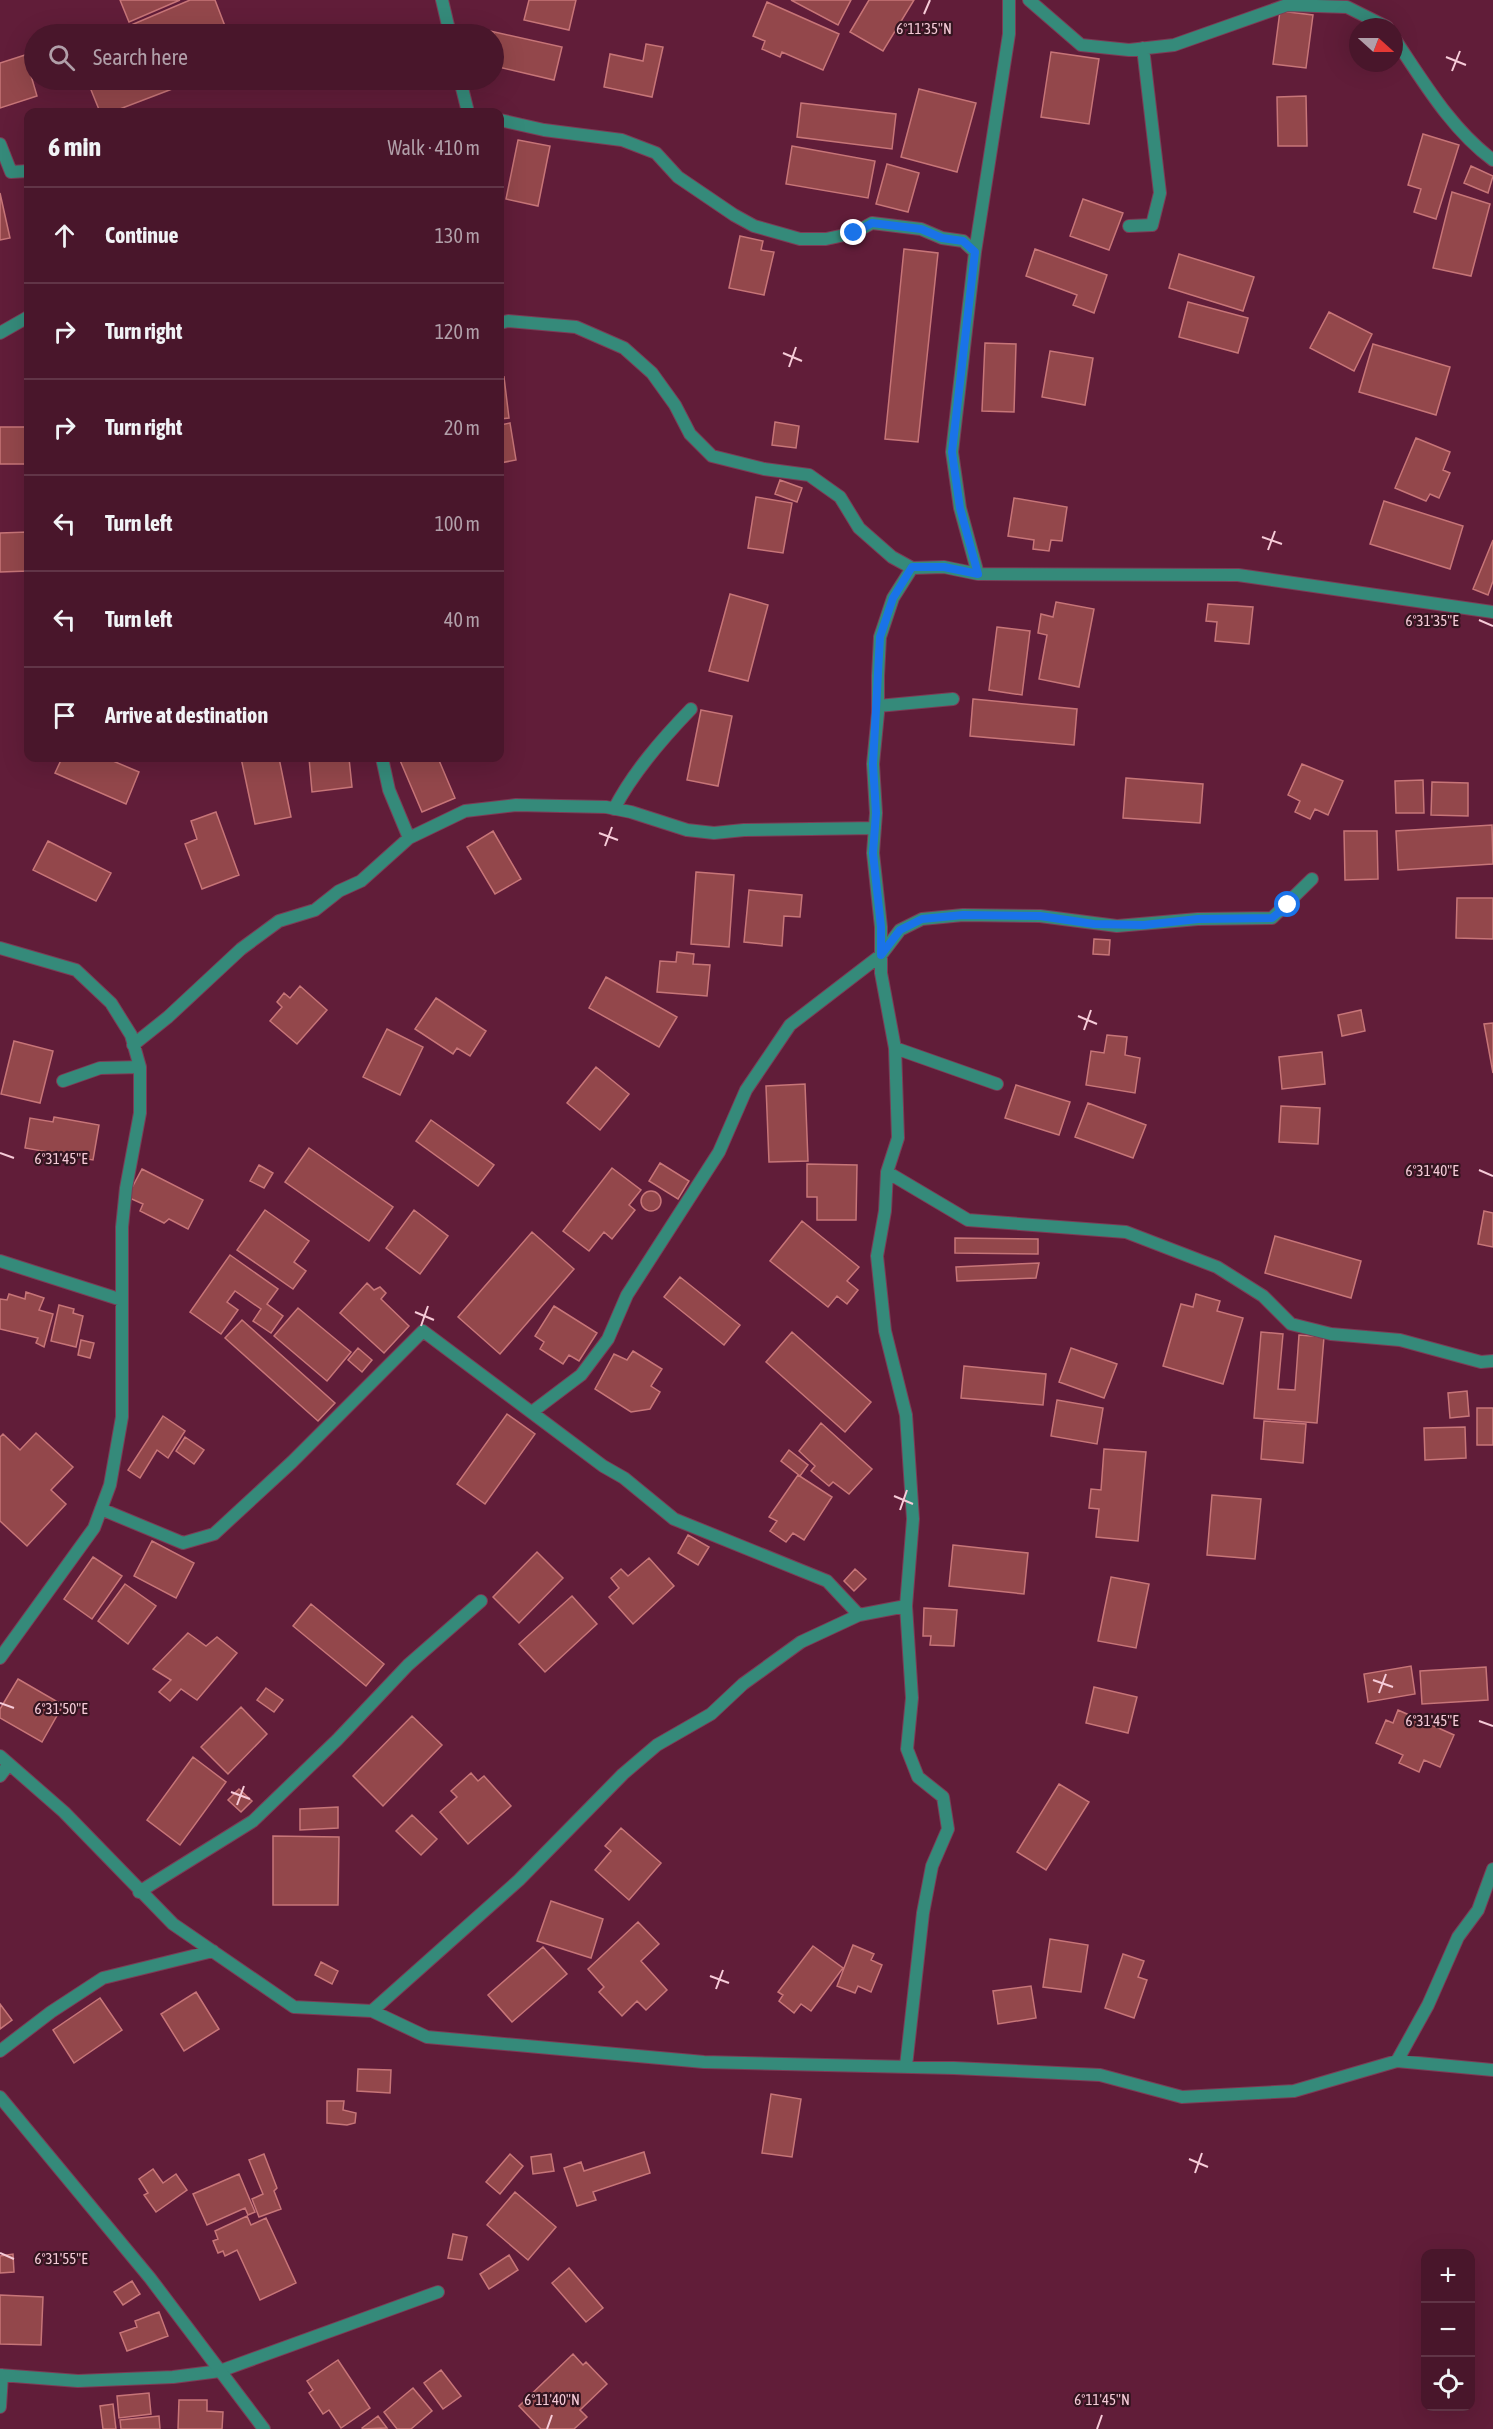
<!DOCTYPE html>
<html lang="en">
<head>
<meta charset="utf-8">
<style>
	:root { --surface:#49162b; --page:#532337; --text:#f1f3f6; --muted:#b19fa9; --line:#613547 }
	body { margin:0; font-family:"Asap Condensed",sans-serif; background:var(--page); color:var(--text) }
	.controls { position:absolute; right:18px; bottom:18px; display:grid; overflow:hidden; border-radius:12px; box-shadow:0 6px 24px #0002 }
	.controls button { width:54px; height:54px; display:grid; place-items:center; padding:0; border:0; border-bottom:2px solid var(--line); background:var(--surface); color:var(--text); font:30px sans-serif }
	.compass { position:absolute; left:1349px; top:18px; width:54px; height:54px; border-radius:50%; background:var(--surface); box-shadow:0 6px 24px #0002; rotate:111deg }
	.stop { position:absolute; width:18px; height:18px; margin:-14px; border:4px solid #1a73e8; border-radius:50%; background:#fff }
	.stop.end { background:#1a73e8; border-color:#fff; box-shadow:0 2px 6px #0008 }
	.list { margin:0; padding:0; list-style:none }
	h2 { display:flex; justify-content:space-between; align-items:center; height:78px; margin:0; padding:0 24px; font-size:26px }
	h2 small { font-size:20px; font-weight:400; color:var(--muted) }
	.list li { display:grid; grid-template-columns:39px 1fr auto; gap:18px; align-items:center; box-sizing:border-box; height:96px; padding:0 24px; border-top:2px solid var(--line) }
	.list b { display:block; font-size:22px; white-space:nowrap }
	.list em { font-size:20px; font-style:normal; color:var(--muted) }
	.icon { flex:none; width:33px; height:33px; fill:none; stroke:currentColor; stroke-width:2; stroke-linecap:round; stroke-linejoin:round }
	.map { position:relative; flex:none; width:1493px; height:2429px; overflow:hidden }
	.search { position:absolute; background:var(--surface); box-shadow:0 6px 24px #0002; left:24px; top:24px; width:480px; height:66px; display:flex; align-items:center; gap:15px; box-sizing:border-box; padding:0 21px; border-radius:33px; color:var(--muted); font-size:22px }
	.panel { position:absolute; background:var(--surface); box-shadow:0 6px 24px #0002; left:24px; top:108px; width:480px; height:654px; border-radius:12px }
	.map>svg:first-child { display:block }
	.building { fill:#93474b; stroke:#c77578; stroke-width:1.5 }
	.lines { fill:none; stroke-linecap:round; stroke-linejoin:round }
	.minor-casing { stroke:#7c3c56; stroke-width:14 }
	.tertiary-casing { stroke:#7c3c56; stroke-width:14 }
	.minor { stroke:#358a7a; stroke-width:12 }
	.tertiary { stroke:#358a7a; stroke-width:12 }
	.route { stroke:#1a73e8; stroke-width:8 }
	.ticks { fill:none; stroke:#f6cbd8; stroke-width:2 }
	.ticks-label { font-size:15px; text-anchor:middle; fill:#f6cbd8; stroke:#341520; stroke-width:4.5; stroke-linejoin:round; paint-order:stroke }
</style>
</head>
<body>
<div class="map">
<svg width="1493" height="2429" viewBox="0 0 1493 2429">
	<rect width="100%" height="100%" fill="#611d39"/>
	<path class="building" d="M120,0H180L129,22Z
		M190,0H215L228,34H197L194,27L176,34H110Z
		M529,0H576L569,30L524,20Z
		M791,0H851L838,25Z
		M869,0H914L883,51L850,32Z
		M767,2L839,34L823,70L782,52L780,57L762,49L765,41L753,36Z
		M1280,11L1313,15L1306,68L1273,64Z
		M490,31L562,47L554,80L494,66V34H489Z
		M646,44L663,47L652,97L604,87L610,54L643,61Z
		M1051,52L1099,59L1089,124L1041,117Z
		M25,55L37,96L0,108V63Z
		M87,80H178L180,86L112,112H100Z
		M919,89L976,103L957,172L901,157Z
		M1306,96L1307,146H1278L1277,97Z
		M801,103L896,114L892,149L797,137Z
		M1423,134L1459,145L1436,219L1414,212L1421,189L1408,185Z
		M518,140L550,146L538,206L506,199Z
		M792,146L875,161L868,198L786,184Z
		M887,164L919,173L908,212L876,204Z
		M1471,166L1493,176L1488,193L1464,183Z
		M1452,192L1490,204L1471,276L1433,268Z
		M0,193L10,238L0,240Z
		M1083,199L1123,213L1109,250L1070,236Z
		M740,236L763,241L761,250L774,252L764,295L729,288Z
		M904,249L938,253L918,442L885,439Z
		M1035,249L1107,275L1094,313L1073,305L1077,295L1026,276Z
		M1179,254L1254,277L1243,311L1169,288Z
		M1188,302L1248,318L1238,353L1179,337Z
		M1329,312L1372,334L1354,371L1310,348Z
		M985,343L1016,344L1014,412L982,411Z
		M1373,344L1450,367L1436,415L1359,392Z
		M1050,351L1093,358L1085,405L1042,397Z
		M504,377L509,418L500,419V378Z
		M775,422L799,426L796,448L772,445Z
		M510,423L516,460L500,463V425Z
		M0,427H28V464H0Z
		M1416,438L1450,452L1443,470L1450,473L1439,498L1430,494L1426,501L1395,488Z
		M780,480L802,488L797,502L775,494Z
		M756,497L792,503L783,553L748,548Z
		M1014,498L1067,507L1062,541L1051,540L1049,551L1033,549L1034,540L1008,536Z
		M1384,501L1463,526L1450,569L1370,544Z
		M28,532V571L0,572V533Z
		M1493,540V581L1488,595L1473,589Z
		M730,594L768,605L748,681L709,671Z
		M1056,602L1094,609L1079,687L1039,679L1047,635L1038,633L1041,614L1053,617Z
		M1208,604L1253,607L1249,644L1215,641L1217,622L1206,621Z
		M997,627L1030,631L1022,695L989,690Z
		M973,699L1077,709L1074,745L970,736Z
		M701,710L732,716L718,786L687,780Z
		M62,758H106L139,772L126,804L55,773Z
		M241,758H279L291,817L255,824Z
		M309,758H349L352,787L312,792Z
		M399,758H438L455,798L422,812Z
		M1302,764L1343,781L1328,815L1315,809L1310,819L1295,812L1300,801L1288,795Z
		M1126,778L1203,784L1200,823L1123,818Z
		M1423,780L1424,813H1396L1395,781Z
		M1432,782L1468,783V816L1431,815Z
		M216,812L239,875L202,889L185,844L197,839L191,821Z
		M1492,825L1493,864L1398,870L1396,831Z
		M493,831L521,879L495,894L467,847Z
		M1344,831H1377L1378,879L1345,880Z
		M48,841L111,873L96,901L33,870Z
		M696,872L734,875L729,947L691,944Z
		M749,890L802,895L800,917L784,916L782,946L744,942Z
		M1457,898H1493V939L1456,938Z
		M1094,939L1110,940L1109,955L1093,954Z
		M677,952L694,954L693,964L710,965L707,996L657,992L660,961L676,962Z
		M606,977L677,1017L659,1047L589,1008Z
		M300,986L327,1010L297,1044L270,1021L282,1007L277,1002L284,993L290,998Z
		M436,998L486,1031L470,1056L457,1048L453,1054L415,1029Z
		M1361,1010L1365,1031L1342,1036L1338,1015Z
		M1493,1023V1073L1484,1024Z
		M387,1029L423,1047L400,1095L363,1077Z
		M1107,1035L1127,1037L1125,1055L1140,1058L1135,1093L1086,1085L1091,1051L1104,1053Z
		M14,1041L53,1051L40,1103L1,1094Z
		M1322,1052L1325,1084L1282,1089L1279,1057Z
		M596,1067L629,1094L600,1130L567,1103Z
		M805,1084L808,1161L769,1162L766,1086Z
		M1016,1085L1070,1102L1059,1135L1005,1118Z
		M1088,1103L1146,1125L1133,1158L1075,1137Z
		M1281,1106L1320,1108L1318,1144L1279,1142Z
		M54,1117L99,1125L93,1160L25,1148L30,1118L53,1122Z
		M431,1120L494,1165L478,1186L416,1141Z
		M309,1148L393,1207L369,1241L285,1182Z
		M660,1163L689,1181L678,1199L649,1181Z
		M807,1164L857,1165L856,1220H817V1197H807Z
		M259,1165L273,1173L264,1188L250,1181Z
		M612,1168L641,1190L629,1205L635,1210L612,1239L604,1232L589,1251L563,1231Z
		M142,1169L203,1200L188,1229L169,1219L164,1223L140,1211L143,1204L127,1197Z
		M641 1201a10 10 0 1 1 20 0a10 10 0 1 1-20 0Z
		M265,1210L309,1241L294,1262L306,1271L293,1289L237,1250Z
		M414,1210L448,1236L420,1274L386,1248Z
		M1484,1211L1493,1213V1247L1478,1244Z
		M802,1221L859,1267L847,1281L858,1290L847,1304L837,1296L828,1307L770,1261Z
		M532,1232L574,1269L500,1354L458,1317Z
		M1275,1236L1361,1261L1351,1298L1265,1273Z
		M955,1238L1038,1239V1254L955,1253Z
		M230,1255L278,1289L267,1304L283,1316L271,1333L253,1321L261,1309L235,1291L227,1302L238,1310L221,1334L190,1312Z
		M1039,1263L1036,1278L957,1281L956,1267Z
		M680,1277L740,1325L724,1345L664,1297Z
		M367,1283L374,1290L380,1287L386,1293L381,1299L409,1326L384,1353L340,1313Z
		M26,1292L44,1298L39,1310L53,1314L44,1347L36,1343L38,1338L0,1329V1299L7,1300L9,1294L25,1299Z
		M1196,1294L1220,1301L1217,1311L1243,1318L1223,1384L1163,1366L1181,1304L1193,1307Z
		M59,1305L74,1309L73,1313L83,1316L76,1347L51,1341Z
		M554,1306L597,1333L579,1361L569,1355L563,1364L540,1349L544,1342L535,1336Z
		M298,1308L351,1352L327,1381L274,1336Z
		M242,1320L335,1403L318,1421L225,1338Z
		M792,1332L871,1402L845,1432L766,1362Z
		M1261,1332L1283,1334L1278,1389L1295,1390L1299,1335L1324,1337L1317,1423L1254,1418Z
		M81,1340L94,1343L90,1358L78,1355Z
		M358,1348L372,1360L362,1372L348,1360Z
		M1071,1348L1117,1364L1104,1398L1059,1382Z
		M633,1351L662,1369L651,1386L660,1392L650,1409L631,1412L595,1389L614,1354L627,1360Z
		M964,1366L1046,1374L1043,1405L961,1398Z
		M1467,1391L1469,1416L1450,1418L1448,1393Z
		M1057,1400L1103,1408L1097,1444L1051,1436Z
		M1477,1408H1493V1445H1477Z
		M507,1414L535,1434L485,1504L457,1484Z
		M163,1416L185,1431L168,1458L157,1450L140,1478L128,1470Z
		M1264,1421L1306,1424L1303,1463L1261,1459Z
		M821,1423L872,1469L849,1494L833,1482L829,1486L811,1471L815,1466L799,1451Z
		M1465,1427L1466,1458L1425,1460L1424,1428Z
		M36,1433L73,1467L51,1490L66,1504L27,1546L0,1521V1437L3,1434L20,1450Z
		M185,1437L204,1450L194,1464L176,1451Z
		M1104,1449L1146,1452L1138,1541L1096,1537L1099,1509L1089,1508L1091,1489L1101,1490Z
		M789,1450L808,1465L800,1476L781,1461Z
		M798,1475L832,1497L804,1540L793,1533L786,1542L770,1531L777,1521L769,1517Z
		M1212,1495L1261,1499L1255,1559L1207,1555Z
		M688,1535L709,1547L698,1565L678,1553Z
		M152,1541L194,1563L176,1598L134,1576Z
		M953,1545L1028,1553L1024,1594L949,1586Z
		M537,1552L563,1578L519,1623L493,1597Z
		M93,1557L122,1576L92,1619L64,1599Z
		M649,1558L674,1586L633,1624L609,1597L619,1588L611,1578L621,1569L628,1576Z
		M855,1569L866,1579L854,1591L844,1581Z
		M1111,1577L1149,1584L1136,1648L1098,1641Z
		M125,1584L156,1606L128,1644L98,1621Z
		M572,1596L597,1624L545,1672L519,1644Z
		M311,1604L384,1664L366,1686L293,1626Z
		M924,1608L957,1610L954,1646L930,1645L931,1636H923Z
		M188,1633L206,1646L217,1637L237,1653L197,1700L181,1689L170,1701L159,1692L171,1680L153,1669Z
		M1411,1666L1415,1694L1368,1702L1364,1674Z
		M1486,1667L1488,1700L1422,1704L1420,1671Z
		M18,1679L63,1705L42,1742L0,1718V1709Z
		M1094,1687L1137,1697L1128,1733L1086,1723Z
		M266,1688L283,1700L274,1712L257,1700Z
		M241,1707L267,1734L228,1774L201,1747Z
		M1398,1710L1454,1735L1440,1767L1424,1760L1419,1772L1399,1763L1403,1755L1376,1743L1386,1720L1393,1723Z
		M412,1716L442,1745L383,1806L353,1776Z
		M193,1757L226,1782L180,1845L147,1820Z
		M471,1773L478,1781L484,1776L511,1806L468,1844L440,1812L457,1797L451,1791Z
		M1059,1784L1089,1802L1046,1870L1017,1852Z
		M239,1789L252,1801L241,1812L228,1800Z
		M338,1807V1828L300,1830V1809Z
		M412,1815L437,1839L421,1855L396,1831Z
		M621,1828L661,1863L629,1900L595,1870L611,1851L605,1846Z
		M273,1836L339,1837L338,1905H273Z
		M551,1901L603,1919L591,1958L537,1941Z
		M638,1922L659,1944L641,1961L667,1990L646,2010L637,2001L622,2016L599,1992L604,1987L588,1969Z
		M1050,1939L1088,1945L1081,1992L1043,1987Z
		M853,1945L874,1954L871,1960L882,1965L871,1992L858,1986L855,1993L837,1986Z
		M813,1946L843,1968L811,2011L801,2004L794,2013L779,2001L783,1995L778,1992Z
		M543,1947L567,1974L512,2022L488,1995Z
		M1123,1954L1144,1961L1138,1977L1147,1980L1134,2018L1105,2008Z
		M321,1962L338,1971L332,1984L315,1975Z
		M1031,1986L1036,2018L998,2024L993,1991Z
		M196,1992L219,2029L184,2051L161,2014Z
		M100,1998L122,2030L74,2063L53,2030Z
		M0,2004L12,2020L0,2029Z
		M358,2069L391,2070L390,2093L357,2091Z
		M771,2094L801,2099L792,2157L762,2153Z
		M327,2101H344L343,2110L356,2113L355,2123L347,2125L327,2123Z
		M644,2152L650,2173L593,2192L596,2200L577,2206L564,2168L581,2162L584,2171Z
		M264,2154L277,2188L274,2191L281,2209L259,2217L252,2199L263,2194L249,2160Z
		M510,2154L523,2166L500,2194L486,2182Z
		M551,2154L554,2171L533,2174L531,2157Z
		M153,2169L163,2183L176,2174L187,2190L156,2212L144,2195L148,2193L139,2179Z
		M239,2174L255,2212L248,2215L245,2208L207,2225L193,2194Z
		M515,2192L556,2227L528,2260L487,2225Z
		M247,2216L251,2225L266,2218L296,2283L260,2300L237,2250L225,2256L223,2251L218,2253L213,2241L218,2239L215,2231Z
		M453,2234L467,2237L462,2260L448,2258Z
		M13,2254L14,2272L0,2273V2256Z
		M509,2255L518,2270L489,2289L480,2274Z
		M569,2268L603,2308L586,2322L552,2283Z
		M132,2281L140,2294L123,2305L114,2292Z
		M0,2295L43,2297L41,2345L0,2344Z
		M159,2312L168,2336L127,2351L120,2333L137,2327L135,2321Z
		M573,2354L583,2365L586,2362L607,2384L580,2410L587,2417L574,2429H541L519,2406Z
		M338,2360L370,2408L341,2428L329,2410L323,2414L309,2393L313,2390L307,2381Z
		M441,2370L461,2396L443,2409L424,2383Z
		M413,2388L432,2411L411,2429H397L384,2412Z
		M149,2393L151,2414L119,2418L117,2396Z
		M179,2400H207V2411L223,2412L222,2429H178Z
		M113,2404L116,2429H103L100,2406Z
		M159,2416L160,2429H121L120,2420Z
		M378,2416L387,2428L363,2429L362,2428Z"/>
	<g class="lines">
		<g class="minor-casing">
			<path id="minor" d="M442,0L450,34
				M1009,0V34L975,252L952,452L960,508L978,574L1238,575L1493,612
				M1029,0L1081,45L1129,50L1174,45L1287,5L1347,7L1387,27
				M1394,38C1423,81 1451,129 1493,160
				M460,80L468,112
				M500,120L544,130L622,140L656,153L678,177L734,215L754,226L800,239H826L854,233L872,223L921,229L942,238L963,241L975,252
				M0,144L11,172L28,171
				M1129,226L1152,225L1160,193L1143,48
				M500,323L508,321L576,327L624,348L652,373L675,405L690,434L712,456L764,469L809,475L840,497L859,528L892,557L912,568
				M0,333L28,317
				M878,706L953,699
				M382,758L389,790L409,838
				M614,809C633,772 662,739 691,709
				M0,948L76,970L111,1003L131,1035L140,1067V1113L126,1188L122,1227V1417L110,1485L94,1528L0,1658
				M133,1045L168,1017L241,949L279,921L315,910L339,891L361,881L409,838L465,811L516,805L606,807L631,812L687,830L714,833L744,830L875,828
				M895,1048L997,1084
				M63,1081L100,1068L140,1067
				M887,1172L968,1220L1126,1232L1217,1267L1263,1296L1291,1324L1331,1334L1400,1340L1481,1362L1493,1361
				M0,1261L122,1300
				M532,1412L581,1375L608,1339L627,1295L719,1152L746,1090L790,1025L881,955L900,930L922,919L963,915L1040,916L1117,926L1198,919L1272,918L1312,879
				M101,1509L183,1543L214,1534L292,1462L423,1331L603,1466L624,1478L674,1519L827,1581L859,1615
				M0,1756L64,1812L173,1924L294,2007L372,2011L427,2037L704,2062L954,2068L1100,2075L1182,2097L1294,2091L1397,2061L1493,2070
				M0,1776L9,1764
				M139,1892L253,1821L337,1740L408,1665L481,1601
				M372,2011L519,1880L623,1774L657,1745L711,1714L743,1684L801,1642L859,1615L906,1606
				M0,2051L51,2012L103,1978L213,1951
				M1397,2061L1428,2005L1458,1937L1478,1910L1493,1869
				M906,2066L923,1913L932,1866L948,1829L943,1797L918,1777L907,1749L912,1698L906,1606L913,1519L906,1415L885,1331L877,1256L885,1211L887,1172L898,1138L895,1048L881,973V927L873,853L876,813L873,764L878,713V676L880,637L893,598L912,568L944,567L978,574
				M0,2375L78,2381L173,2377L220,2371L438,2292
				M0,2407L2,2375"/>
		</g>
		<g class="tertiary-casing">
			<path id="tertiary" d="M0,2097L150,2278L264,2429"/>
		</g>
		<use href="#minor" class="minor"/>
		<use href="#tertiary" class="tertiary"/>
	</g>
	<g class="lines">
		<path class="route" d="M854,233L872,223L921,229L942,238L963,241L975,252L952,452L960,508L978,574L944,567H912L893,598L880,637L873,764L876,813L873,853L881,927V955L900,930L922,919L963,915L1040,916L1094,924L1144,925L1198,919L1272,918L1288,905"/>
	</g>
	<path class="ticks" d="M924,14L930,0M1446,57L1466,65M1452,71L1460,51M783,353L802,361M789,367L796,347M1262,537L1282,544M1268,550L1275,531M1479,620L1493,626M599,833L618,840M605,846L612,827M1078,1016L1097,1024M1084,1030L1091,1010M0,1153L14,1158M1479,1170L1493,1176M415,1312L434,1320M421,1326L428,1306M894,1496L913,1504M900,1510L907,1490M1373,1680L1393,1687M1379,1693L1386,1674M0,1703L14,1708M1479,1721L1493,1726M231,1792L250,1799M237,1805L244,1786M710,1976L729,1983M716,1989L723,1970M1189,2159L1208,2167M1195,2173L1202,2153M0,2253L14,2259M547,2429L552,2415M1097,2429L1102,2415"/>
	<g class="ticks-label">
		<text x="924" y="34">6°11'35"N</text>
		<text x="1432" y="626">6°31'35"E</text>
		<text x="61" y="1164">6°31'45"E</text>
		<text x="1432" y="1176">6°31'40"E</text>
		<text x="61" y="1714">6°31'50"E</text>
		<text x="1432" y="1726">6°31'45"E</text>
		<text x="61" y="2264">6°31'55"E</text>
		<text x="552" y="2405">6°11'40"N</text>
		<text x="1102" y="2405">6°11'45"N</text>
	</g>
</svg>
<div class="controls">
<button>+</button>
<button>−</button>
<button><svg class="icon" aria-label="locate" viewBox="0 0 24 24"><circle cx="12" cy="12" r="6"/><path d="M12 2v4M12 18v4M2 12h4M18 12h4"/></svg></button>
</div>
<svg class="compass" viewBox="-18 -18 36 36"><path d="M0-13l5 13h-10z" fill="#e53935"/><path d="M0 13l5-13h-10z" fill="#b19fa9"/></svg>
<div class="stop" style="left:1288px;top:905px"></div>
<div class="stop end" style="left:854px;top:233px"></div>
<div class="search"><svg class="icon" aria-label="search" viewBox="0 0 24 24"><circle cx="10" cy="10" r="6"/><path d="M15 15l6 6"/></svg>Search here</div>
<section class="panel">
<h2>6 min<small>Walk · 410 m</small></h2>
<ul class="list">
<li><svg class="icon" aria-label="ahead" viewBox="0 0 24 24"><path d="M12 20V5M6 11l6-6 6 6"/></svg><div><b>Continue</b></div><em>130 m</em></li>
<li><svg class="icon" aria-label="right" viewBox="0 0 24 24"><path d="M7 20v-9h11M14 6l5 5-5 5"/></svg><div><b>Turn right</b></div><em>120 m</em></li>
<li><svg class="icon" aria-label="right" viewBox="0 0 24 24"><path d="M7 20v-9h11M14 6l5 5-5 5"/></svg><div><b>Turn right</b></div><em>20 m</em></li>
<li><svg class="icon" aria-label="left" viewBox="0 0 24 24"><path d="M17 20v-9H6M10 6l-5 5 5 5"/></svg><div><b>Turn left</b></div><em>100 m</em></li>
<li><svg class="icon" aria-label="left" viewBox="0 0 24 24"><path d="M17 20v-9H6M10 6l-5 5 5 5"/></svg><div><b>Turn left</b></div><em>40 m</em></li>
<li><svg class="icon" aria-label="arrive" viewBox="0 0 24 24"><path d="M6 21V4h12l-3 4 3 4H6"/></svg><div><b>Arrive at destination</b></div></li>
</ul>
</section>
</div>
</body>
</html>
